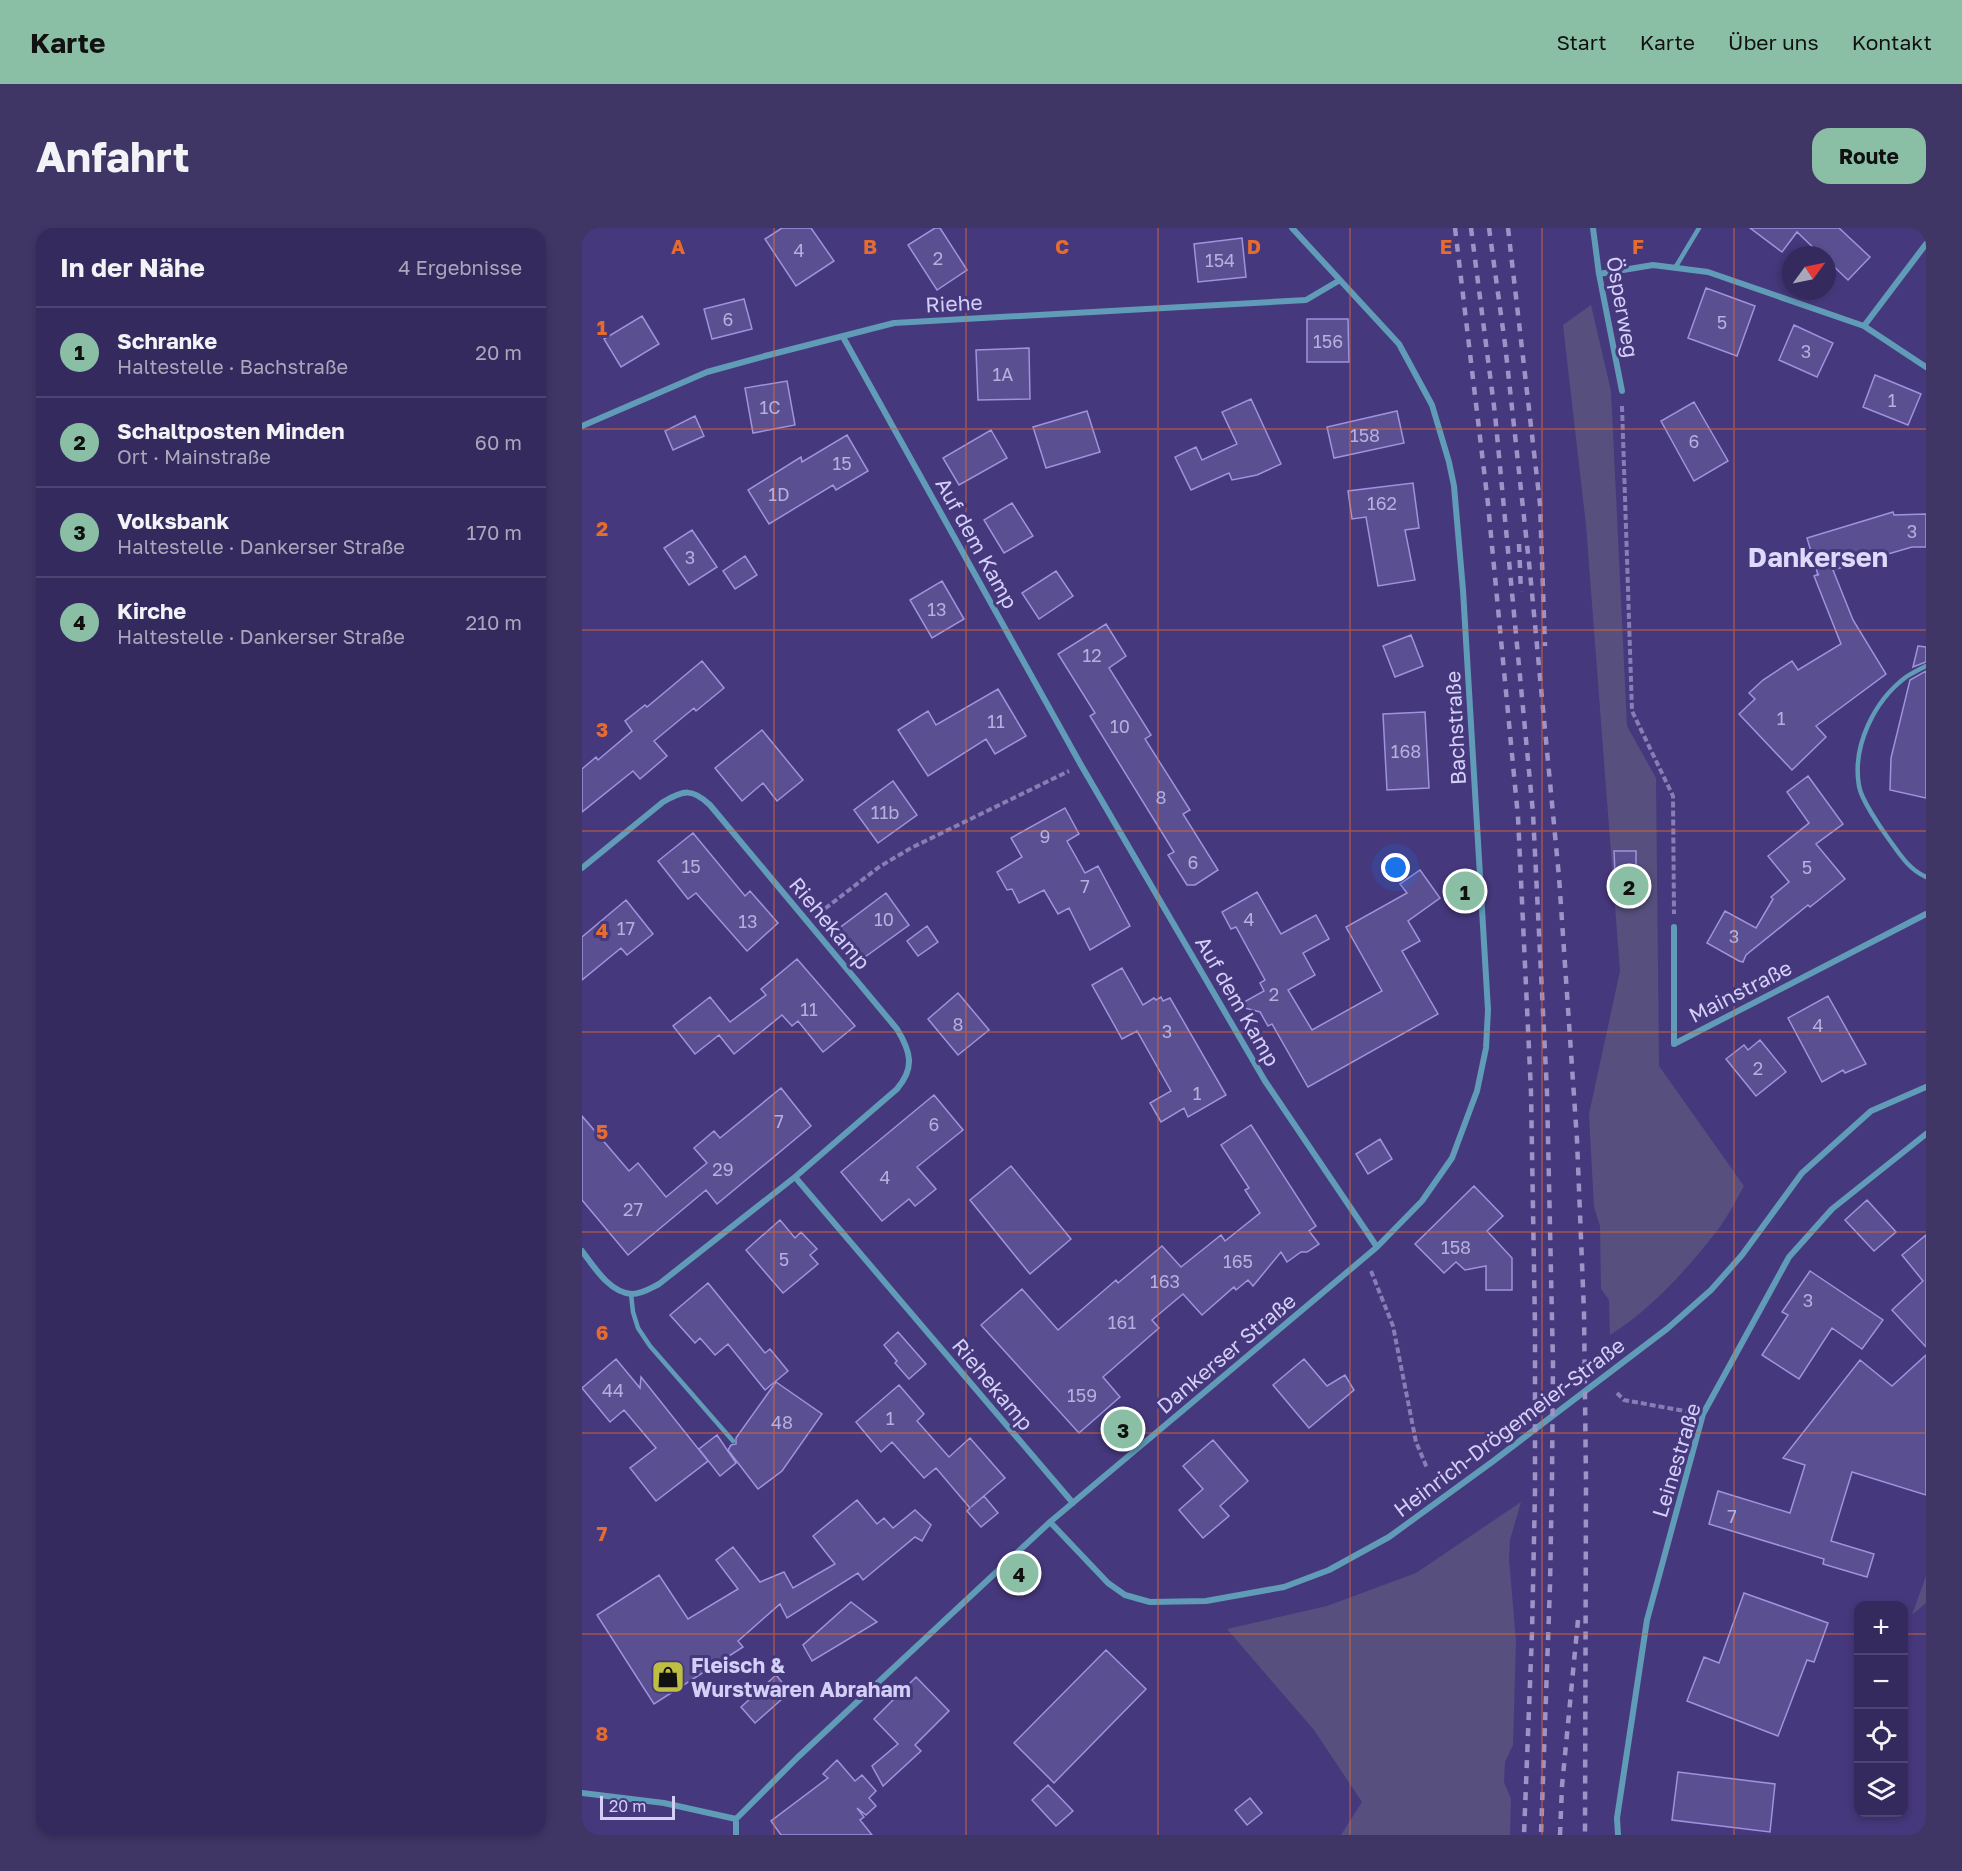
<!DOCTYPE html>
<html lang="de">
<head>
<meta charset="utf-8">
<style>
	:root { --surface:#342a5d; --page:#3f3666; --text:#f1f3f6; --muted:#a9a7bc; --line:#4e4672; --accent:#8abfa5 }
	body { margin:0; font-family:"Golos Text",sans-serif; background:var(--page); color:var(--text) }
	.controls { position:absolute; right:18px; bottom:18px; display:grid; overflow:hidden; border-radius:12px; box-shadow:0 3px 9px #0003 }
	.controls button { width:54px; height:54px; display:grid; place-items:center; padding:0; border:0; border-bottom:2px solid var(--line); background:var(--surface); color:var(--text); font:30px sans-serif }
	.compass { position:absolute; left:1200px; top:18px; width:54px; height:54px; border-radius:50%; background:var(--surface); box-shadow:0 3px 9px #0003; rotate:57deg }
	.scale { position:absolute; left:18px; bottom:15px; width:75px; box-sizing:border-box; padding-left:6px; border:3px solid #d3cff7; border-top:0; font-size:16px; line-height:21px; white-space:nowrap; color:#d3cff7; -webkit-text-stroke:4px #46387c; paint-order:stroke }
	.you { position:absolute; left:814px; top:640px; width:21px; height:21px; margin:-15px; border:4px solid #fff; border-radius:50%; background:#1a73e8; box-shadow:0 0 0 9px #1a73e833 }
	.badge { display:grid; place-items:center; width:39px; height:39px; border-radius:50%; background:var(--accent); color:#111; font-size:20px; font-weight:700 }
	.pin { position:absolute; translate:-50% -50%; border:3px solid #fff; box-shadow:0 2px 6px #0006 }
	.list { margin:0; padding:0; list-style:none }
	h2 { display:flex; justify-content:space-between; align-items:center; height:78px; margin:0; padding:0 24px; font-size:26px }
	h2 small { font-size:20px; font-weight:400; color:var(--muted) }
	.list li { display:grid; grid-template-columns:39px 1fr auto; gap:18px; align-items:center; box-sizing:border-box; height:90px; padding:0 24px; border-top:2px solid var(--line) }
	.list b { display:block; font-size:22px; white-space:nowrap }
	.list p { margin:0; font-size:20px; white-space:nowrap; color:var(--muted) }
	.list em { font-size:20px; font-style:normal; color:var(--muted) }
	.icon { flex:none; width:33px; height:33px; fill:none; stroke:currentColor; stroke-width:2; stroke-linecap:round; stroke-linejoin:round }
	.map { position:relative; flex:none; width:1344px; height:1607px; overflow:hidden; border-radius:18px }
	header { display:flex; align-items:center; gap:36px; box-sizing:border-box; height:84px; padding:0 30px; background:var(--accent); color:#111 }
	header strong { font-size:28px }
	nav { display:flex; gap:33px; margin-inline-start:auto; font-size:21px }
	.intro { display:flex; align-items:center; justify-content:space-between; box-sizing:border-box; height:144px; padding:0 36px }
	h1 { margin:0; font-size:42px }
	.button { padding:15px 27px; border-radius:18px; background:var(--accent); color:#111; font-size:21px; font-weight:700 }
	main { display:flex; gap:36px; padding:0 36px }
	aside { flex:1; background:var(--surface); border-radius:18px; box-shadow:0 3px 9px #0003 }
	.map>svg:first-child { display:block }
	.green { fill:#57507f }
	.building { fill:#5a4f91; stroke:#9e93df; stroke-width:1.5 }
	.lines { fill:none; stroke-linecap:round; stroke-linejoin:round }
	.path { stroke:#877eb5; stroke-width:4; stroke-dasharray:6 3; stroke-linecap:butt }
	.lane { stroke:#609bb7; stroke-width:4.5 }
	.street { stroke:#609bb7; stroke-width:6 }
	.rail { stroke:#9c94c7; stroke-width:4.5; stroke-dasharray:8 8; stroke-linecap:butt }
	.grid { fill:none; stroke:#e56b2f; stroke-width:1.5; stroke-opacity:0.55 }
	.labels { text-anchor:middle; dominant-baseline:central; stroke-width:6; stroke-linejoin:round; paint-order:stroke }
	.number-label { font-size:18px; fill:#b5afde }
	.street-label { font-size:21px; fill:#d3cff7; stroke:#46387c }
	.poi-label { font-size:21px; font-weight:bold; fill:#d3cff7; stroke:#46387c; text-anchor:start }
	.district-label { font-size:27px; font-weight:bold; fill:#dddafb; stroke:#46387c }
	.grid-label { font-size:20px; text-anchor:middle; font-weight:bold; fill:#e56b2f; stroke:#46387c; stroke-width:6; stroke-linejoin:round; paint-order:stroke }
</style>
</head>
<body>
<header>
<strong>Karte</strong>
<nav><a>Start</a><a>Karte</a><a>Über uns</a><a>Kontakt</a></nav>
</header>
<div class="intro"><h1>Anfahrt</h1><a class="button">Route</a></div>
<main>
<aside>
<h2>In der Nähe<small>4 Ergebnisse</small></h2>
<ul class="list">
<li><span class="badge">1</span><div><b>Schranke</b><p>Haltestelle · Bachstraße</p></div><em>20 m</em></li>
<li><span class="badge">2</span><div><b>Schaltposten Minden</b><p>Ort · Mainstraße</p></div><em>60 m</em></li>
<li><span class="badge">3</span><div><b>Volksbank</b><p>Haltestelle · Dankerser Straße</p></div><em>170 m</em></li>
<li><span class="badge">4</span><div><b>Kirche</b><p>Haltestelle · Dankerser Straße</p></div><em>210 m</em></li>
</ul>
</aside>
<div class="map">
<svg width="1344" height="1607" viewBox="0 0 1344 1607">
	<rect width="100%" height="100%" fill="#46387c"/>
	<path class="green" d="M1009,77L1029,163L1045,498L1074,550L1077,838L1162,958C1154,972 1147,986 1138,999C1107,1039 1071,1080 1028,1107L1027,1072L1019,1061L1018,998L1012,979L1007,886L1038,743L1004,297L981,97Z
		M939,1274L928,1312L927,1331L934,1413L931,1517L923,1534L922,1554L929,1571L928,1607H759L780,1574L732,1502L645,1401L745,1378L834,1345Z
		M1344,1348V1375L1330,1387Z"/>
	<path class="building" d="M200,0H229L252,33L214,58L183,11Z
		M353,0H358L385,42L355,62L326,17Z
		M1168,0H1257L1288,29L1266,52L1245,32V27H1239L1215,4L1200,24Z
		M660,10L664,49L616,54L612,16Z
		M1124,60L1173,78L1155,128L1106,110Z
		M162,71L170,101L130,111L122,81Z
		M60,88L77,116L39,139L22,111Z
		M725,91H766L767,134H725Z
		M1212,97L1251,115L1235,149L1197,132Z
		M447,120L448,171L396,172L394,122Z
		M1293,147L1339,166L1326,197L1281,179Z
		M205,153L213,197L171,205L163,160Z
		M669,171L699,236L675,247L650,252L647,245L609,262L593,229L614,219L620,232L655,216L640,184Z
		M1112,174L1146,233L1112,253L1079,193Z
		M505,183L518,224L464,240L451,199Z
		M815,183L822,215L752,230L745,199Z
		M113,188L122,208L91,222L83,203Z
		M409,202L425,230L377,257L361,230Z
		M265,207L286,243L254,262L251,257L187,296L166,262L219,229L220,234Z
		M831,255L837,300L823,302L833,352L796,358L784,289L770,291L766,263Z
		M430,275L451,308L422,325L402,292Z
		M1311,284L1312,287L1344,286V319H1330L1251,342L1271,392L1304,446L1234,498L1244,509L1210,542L1157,486L1173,471L1167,465L1181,452L1210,433L1216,442L1259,416L1232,348L1237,346L1236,347L1225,310Z
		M110,302L135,339L107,357L82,320Z
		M163,328L175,347L153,361L141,343Z
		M474,343L491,368L457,391L440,365Z
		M360,353L382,391L350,410L328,372Z
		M524,396L544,428L527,440L569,507L563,511L608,582L601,586L636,642L613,657H605L586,627L592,624L508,488L513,485L476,426Z
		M829,407L841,438L813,449L801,418Z
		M1336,418L1344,419V434L1331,439Z
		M120,433L142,460L114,483L112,480L72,513L85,528L58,551L51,543L0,584V541L14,529L16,532L50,503L43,493L63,477L65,479Z
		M1344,443V570L1308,562L1309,530L1328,452Z
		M416,461L444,508L413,526L404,511L346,548L316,502L346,483L354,497Z
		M843,484L847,560L805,562L801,486Z
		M180,502L221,552L195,573L181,555L160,573L133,540Z
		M1226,548L1261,596L1234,616L1263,651L1228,679L1226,677L1164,727L1161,734L1157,733L1125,715L1143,683L1174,700L1191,671L1189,669L1207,654L1186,628L1227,595L1205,564Z
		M311,553L335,587L296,615L272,582Z
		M483,580L497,606L485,613L503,645L516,638L548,698L508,722L487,680L476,686L462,662L437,675L430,661L425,662L415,644L440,629L429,610Z
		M111,605L163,668L168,663L196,695L165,723L114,665L106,671L76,633Z
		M1032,623H1054V644L1033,645Z
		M838,642L858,670L826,693L838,713L820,723L856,786L726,859L690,796L686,798L678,784L655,778L682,763L678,755L683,752L654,699L649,701L640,684L675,664L699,706L734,687L747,711L721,725L733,747L706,762L730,802L800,763L764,699L825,665L818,656Z
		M304,665L327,697L276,734L252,704Z
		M44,672L71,706L45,727L39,720L0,752V709Z
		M345,698L356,714L336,728L325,713Z
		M215,731L273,798L241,824L216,793L210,798L200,787L152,826L137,807L113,826L91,798L128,769L148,794L184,767L179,761Z
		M540,740L561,777L572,770L574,772L579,769L581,773L588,770L644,867L606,889L602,880L579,894L568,875L589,863L555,803L540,811L510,757Z
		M376,765L407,802L376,827L346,791Z
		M1246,768L1284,836L1263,845L1261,842L1240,854L1206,790Z
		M1178,812L1204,844L1174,868L1144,831L1162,817L1166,822Z
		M199,860L229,898L135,976L124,962L46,1027L0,972V888L47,943L56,935L84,969L125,935L112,920L132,903L138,910Z
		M352,867L381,902L335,939L354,961L333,978L327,971L300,993L259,944Z
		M669,897L734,998L727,1003L737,1016L725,1024H719L705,1034L699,1024L671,1058L666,1052L654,1062L652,1059L620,1087L601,1066L570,1092L577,1100L521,1149L538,1169L497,1205L399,1097L440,1061L476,1102L534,1052L536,1055L580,1018L599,1039L639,1007L643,1013L678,985L663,962L667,960L639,917Z
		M798,911L810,931L786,946L774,926Z
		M429,938L489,1011L448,1046L388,972Z
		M892,958L921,988L905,1003L930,1030V1062H904V1038L883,1042L874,1034L862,1045L833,1016Z
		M1285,972L1314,1004L1292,1023L1263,992Z
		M198,992L213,1010L219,1004L235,1021L228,1027L236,1036L201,1065L164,1022Z
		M1344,1007V1119L1310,1082L1341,1053L1320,1027Z
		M1228,1043L1301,1092L1280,1121L1250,1100L1217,1151L1180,1127L1206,1087L1200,1084Z
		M126,1055L183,1125L188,1121L206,1143L183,1162L146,1116L133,1127L118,1110L113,1115L88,1087Z
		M316,1104L344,1136L327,1151L313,1135L315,1133L302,1117Z
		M1344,1127V1267L1270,1244L1249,1313L1292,1326L1285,1349L1241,1336L1242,1331L1127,1296L1136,1263L1208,1285L1223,1237L1201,1230L1278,1132L1310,1158Z
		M34,1131L58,1160L59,1149L126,1233L74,1273L48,1240L74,1220L42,1182L28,1194L0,1160Z
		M722,1131L745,1158L763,1147L772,1162L727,1200L691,1157Z
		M194,1154L240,1186L200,1243L176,1261L146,1222L149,1217L154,1216V1210Z
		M317,1157L342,1186L335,1193L367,1229L388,1210L423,1250L389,1279L402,1268L416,1285L399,1299L385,1283L388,1280L354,1240L342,1250L310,1214L299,1224L274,1194Z
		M135,1207L154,1235L138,1248L117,1221Z
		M631,1212L666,1253L638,1278L647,1288L621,1310L597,1282L621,1261L601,1238Z
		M275,1272L295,1296L302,1290L311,1300L333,1282L349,1297L340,1313L333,1309L281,1352L276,1345L205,1390L198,1376L156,1413L161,1419L72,1476L15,1387L77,1347L106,1391L156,1361L134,1332L151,1319L178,1354L202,1344L211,1360L253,1336L231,1308Z
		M1162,1365L1246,1395L1232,1434L1225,1432L1196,1508L1105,1473L1122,1429L1137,1435Z
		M269,1374L295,1394L230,1433L221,1417Z
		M524,1422L564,1461L472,1555L432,1515Z
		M194,1447L208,1464L173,1495L159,1479Z
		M334,1449L367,1483L333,1517L339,1523L301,1558L290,1538L316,1516L292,1491Z
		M255,1532L273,1553L280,1547L294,1563L287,1570L294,1578L284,1587L275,1580L282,1589L278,1592L290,1607H199L189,1593L246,1550L241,1546Z
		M1096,1544L1193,1556L1188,1604L1090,1592Z
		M466,1557L491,1583L474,1598L450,1572Z
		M668,1570L680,1585L665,1597L653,1582Z"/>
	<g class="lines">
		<path class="path" d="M1040,178L1050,483L1091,568L1092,686
			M236,686L297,639L329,620L487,543
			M789,1043L811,1098L834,1214L845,1240
			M1035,1165L1042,1172L1108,1184"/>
		<path class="lane" d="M1093,40L1117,0
			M1344,438C1338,441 1330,445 1324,449C1292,473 1270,518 1277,558C1279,571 1298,599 1306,610C1317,625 1326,641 1344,649
			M49,1066L51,1084L56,1100L68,1118L151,1213"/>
		<path class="street" d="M1011,0L1017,46L1040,163
			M1017,46L1071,37L1126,44L1282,98L1344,139
			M1282,98L1344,16
			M261,109L499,537L683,853L795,1019
			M0,198L125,144L183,128L312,95L724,72L758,52
			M0,640L81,574C102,562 110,560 128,577L315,801C329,824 333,840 315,861L213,949L77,1056C69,1060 60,1066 50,1066C28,1065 12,1039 0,1023
			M1092,699V816L1344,686
			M213,949L491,1275
			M468,1294L526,1355L543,1367L568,1374L624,1373L702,1359L747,1342L807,1309L910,1234L1086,1100L1129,1062L1160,1027L1220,945L1289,883L1344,859
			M0,1565L82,1575L154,1591
			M154,1591L215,1530L468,1294L795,1019L840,973L870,930L895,863L904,820L906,782L881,362L872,258L867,234L850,177L817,116L710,0
			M154,1591V1607
			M1036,1607L1035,1590L1065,1392L1121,1186L1207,1029L1250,981L1344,906"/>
		<path class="rail" d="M873,0L906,276L936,589L949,864L953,1098V1264L950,1405L942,1607
			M889,0L913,186L951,585L965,864L971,1136L970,1251L968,1357L959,1607
			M907,0L923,116L948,344L977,649L995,912L1002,1084L1004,1254L1003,1607
			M926,0L958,276L963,418
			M937,316L939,364
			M978,1607L980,1558L996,1392"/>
	</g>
	<path class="grid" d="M192,0V1607M384,0V1607M576,0V1607M768,0V1607M960,0V1607M1152,0V1607M0,201H1344M0,402H1344M0,603H1344M0,804H1344M0,1004H1344M0,1205H1344M0,1406H1276M1322,1406H1344"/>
	<defs>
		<g id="shop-square" transform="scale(1.725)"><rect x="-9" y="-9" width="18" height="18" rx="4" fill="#bebf42" stroke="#46387c"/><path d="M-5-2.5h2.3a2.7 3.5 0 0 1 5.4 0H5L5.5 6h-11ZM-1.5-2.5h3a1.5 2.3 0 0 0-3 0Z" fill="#111"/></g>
	</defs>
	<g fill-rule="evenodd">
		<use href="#shop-square" x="86" y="1449"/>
	</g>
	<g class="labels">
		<g class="number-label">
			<text x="217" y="22">4</text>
			<text x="356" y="30">2</text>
			<text x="638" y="32">154</text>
			<text x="146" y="91">6</text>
			<text x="1140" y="94">5</text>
			<text x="746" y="113">156</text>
			<text x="1224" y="123">3</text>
			<text x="421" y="146">1A</text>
			<text x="1310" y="172">1</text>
			<text x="188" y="179">1C</text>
			<text x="783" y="207">158</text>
			<text x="1112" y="213">6</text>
			<text x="260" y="235">15</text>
			<text x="197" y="266">1D</text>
			<text x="800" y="275">162</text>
			<text x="1330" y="303">3</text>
			<text x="108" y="329">3</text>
			<text x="355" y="381">13</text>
			<text x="510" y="427">12</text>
			<text x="1199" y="490">1</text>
			<text x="414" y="493">11</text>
			<text x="538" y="498">10</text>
			<text x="824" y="523">168</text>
			<text x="579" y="569">8</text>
			<text x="303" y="584">11b</text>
			<text x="463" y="608">9</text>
			<text x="611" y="634">6</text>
			<text x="109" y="638">15</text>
			<text x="1225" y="639">5</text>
			<text x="503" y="658">7</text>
			<text x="302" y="691">10</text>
			<text x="667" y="691">4</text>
			<text x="166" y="693">13</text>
			<text x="44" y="700">17</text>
			<text x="1152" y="708">3</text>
			<text x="692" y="766">2</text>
			<text x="227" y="781">11</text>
			<text x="376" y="796">8</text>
			<text x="1236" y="797">4</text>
			<text x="585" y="803">3</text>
			<text x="1176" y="840">2</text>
			<text x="615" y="865">1</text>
			<text x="197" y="893">7</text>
			<text x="352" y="896">6</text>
			<text x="141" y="941">29</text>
			<text x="303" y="949">4</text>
			<text x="51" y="981">27</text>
			<text x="874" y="1019">158</text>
			<text x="202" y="1031">5</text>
			<text x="656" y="1033">165</text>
			<text x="583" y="1053">163</text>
			<text x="1226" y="1072">3</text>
			<text x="540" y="1094">161</text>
			<text x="31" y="1162">44</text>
			<text x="500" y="1167">159</text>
			<text x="308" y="1190">1</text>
			<text x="200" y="1194">48</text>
			<text x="1150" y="1288">7</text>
		</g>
		<g class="street-label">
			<text transform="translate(372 75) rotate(-3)">Riehe</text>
			<text transform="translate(1041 79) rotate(80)">Ösperweg</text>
			<text transform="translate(395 315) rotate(61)">Auf dem Kamp</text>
			<text transform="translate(873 500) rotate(-93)">Bachstraße</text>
			<text transform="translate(248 695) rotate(50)">Riehekamp</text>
			<text transform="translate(1158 763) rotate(-27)">Mainstraße</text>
			<text transform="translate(656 773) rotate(60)">Auf dem Kamp</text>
			<text transform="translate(644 1125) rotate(-40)">Dankerser Straße</text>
			<text transform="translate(411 1156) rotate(50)">Riehekamp</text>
			<text transform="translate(927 1199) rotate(-37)">Heinrich-Drögemeier-Straße</text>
			<text transform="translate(1094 1232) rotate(-73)">Leinestraße</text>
		</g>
		<g class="poi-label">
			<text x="109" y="1437">Fleisch &amp;<tspan x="109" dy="24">Wurstwaren Abraham</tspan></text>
		</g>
		<g class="district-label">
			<text x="1236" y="329">Dankersen</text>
		</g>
	</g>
	<g class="grid-label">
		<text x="96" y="26">A</text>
		<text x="288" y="26">B</text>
		<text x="480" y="26">C</text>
		<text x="672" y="26">D</text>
		<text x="864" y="26">E</text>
		<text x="1056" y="26">F</text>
		<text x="20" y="107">1</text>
		<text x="20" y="308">2</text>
		<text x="20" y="509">3</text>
		<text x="20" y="710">4</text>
		<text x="20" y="911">5</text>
		<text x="20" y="1112">6</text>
		<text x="20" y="1313">7</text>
		<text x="20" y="1513">8</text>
	</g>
</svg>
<div class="controls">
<button>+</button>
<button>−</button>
<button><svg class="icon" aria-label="locate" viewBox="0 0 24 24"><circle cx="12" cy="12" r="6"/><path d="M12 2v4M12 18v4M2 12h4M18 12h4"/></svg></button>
<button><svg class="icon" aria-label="layers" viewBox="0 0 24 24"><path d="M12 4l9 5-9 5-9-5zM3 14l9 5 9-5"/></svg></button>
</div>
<svg class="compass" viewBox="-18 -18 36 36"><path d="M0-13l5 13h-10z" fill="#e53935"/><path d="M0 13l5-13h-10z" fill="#a9a7bc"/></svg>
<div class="scale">20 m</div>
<div class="you"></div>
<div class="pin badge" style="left:883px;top:663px">1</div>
<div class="pin badge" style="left:1047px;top:658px">2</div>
<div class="pin badge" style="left:541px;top:1201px">3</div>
<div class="pin badge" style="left:437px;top:1345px">4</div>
</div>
</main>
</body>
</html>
